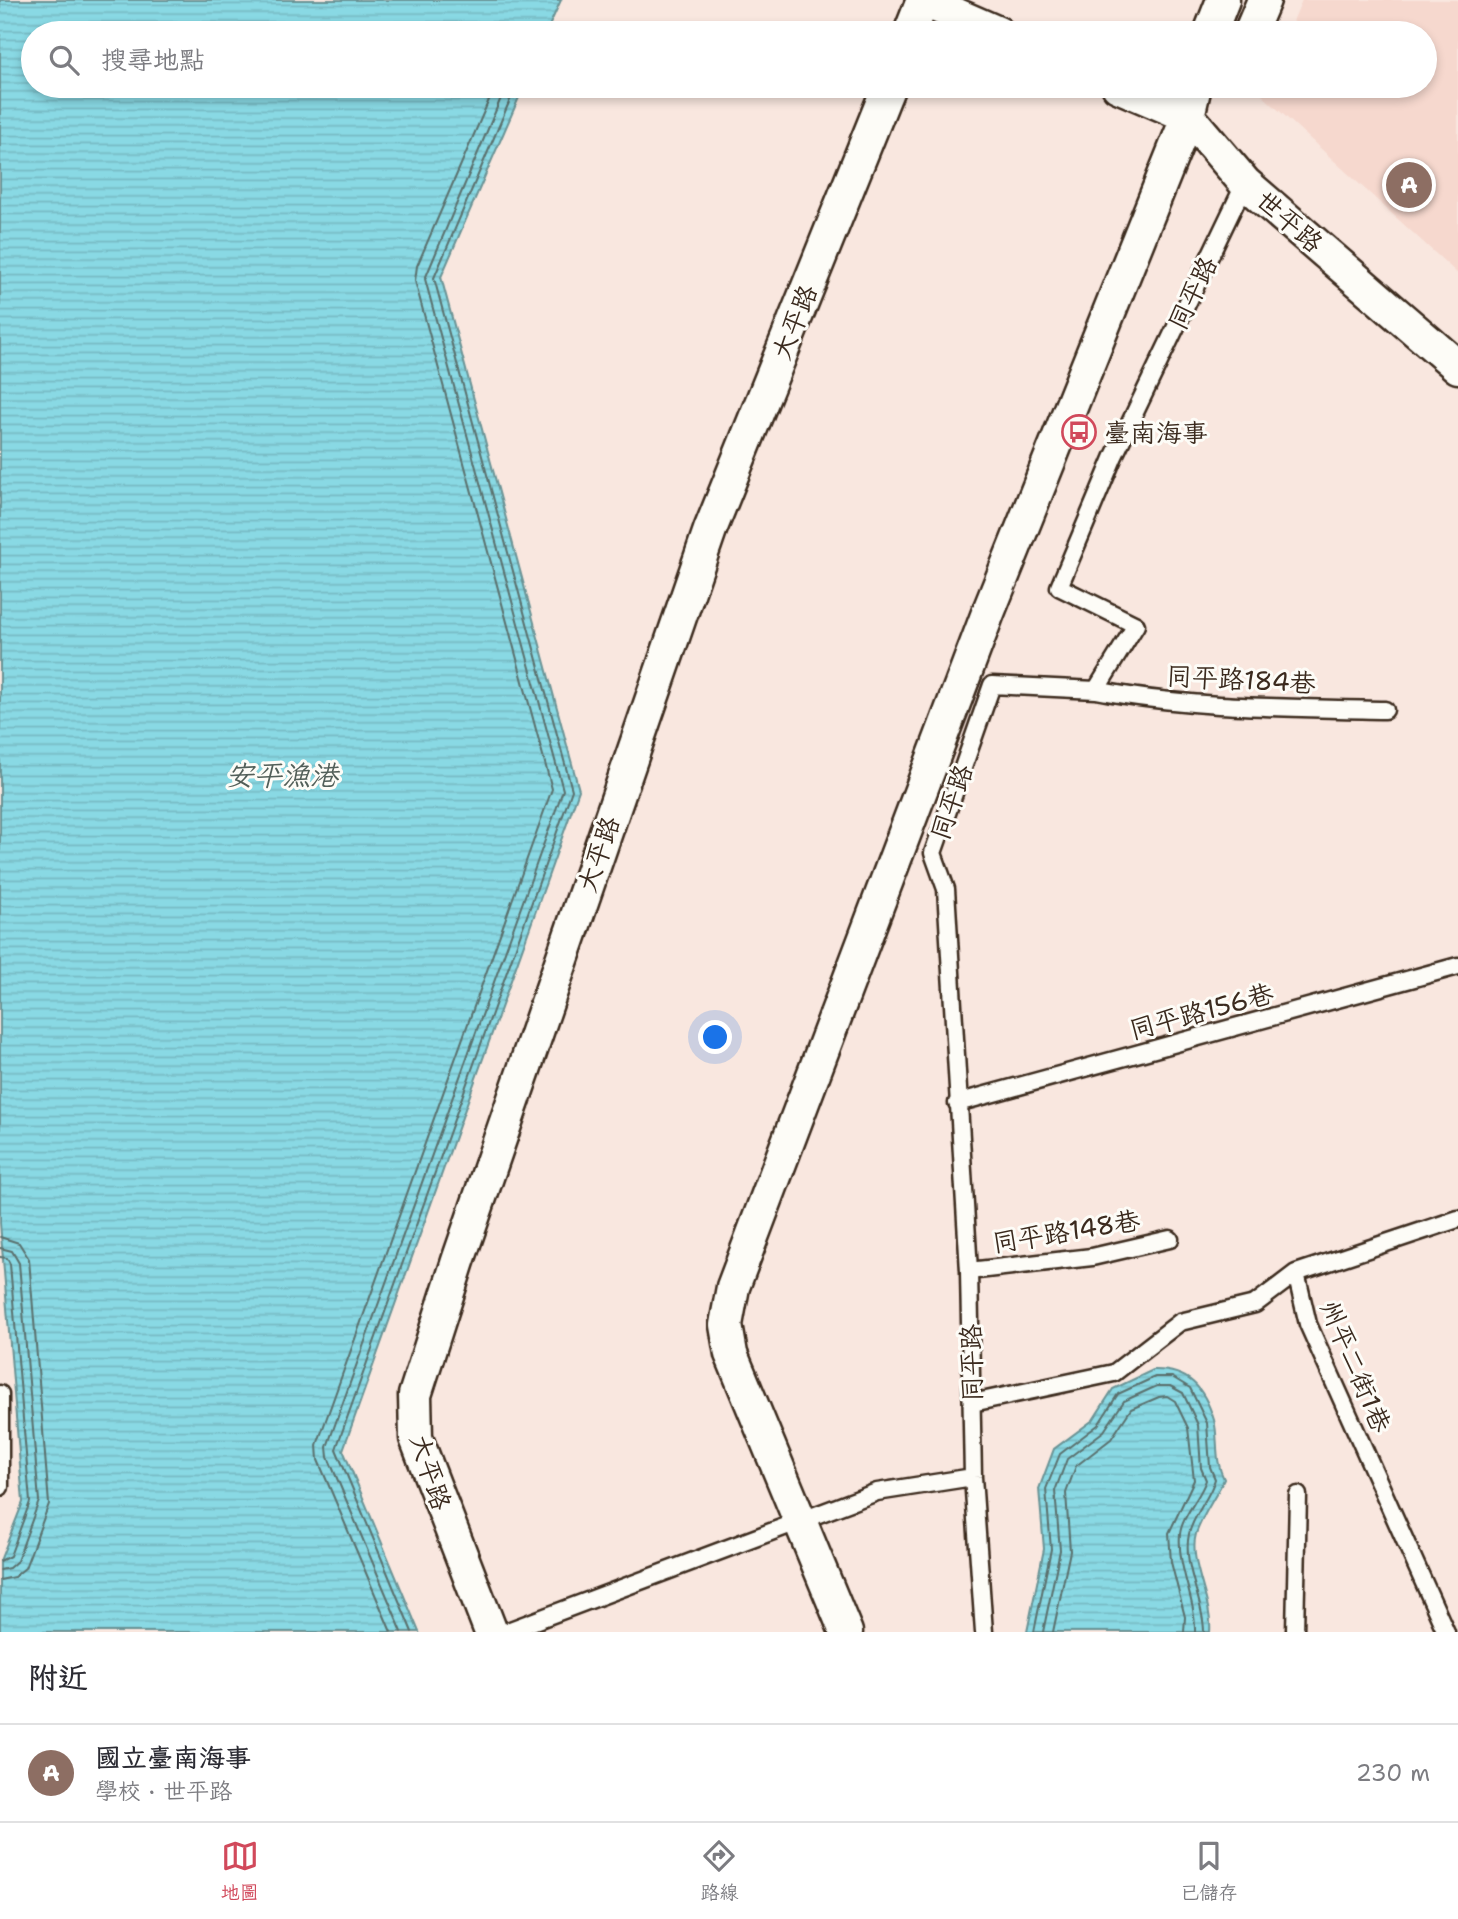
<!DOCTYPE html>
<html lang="zh-TW">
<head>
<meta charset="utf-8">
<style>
	:root { --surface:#fff; --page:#f2f2f3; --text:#2b2b33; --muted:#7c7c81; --line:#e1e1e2; --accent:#d1495b }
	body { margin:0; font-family:"Shantell Sans","LXGW WenKai TC",sans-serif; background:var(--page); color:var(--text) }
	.you { position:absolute; left:716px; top:1038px; width:24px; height:24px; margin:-18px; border:5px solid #fff; border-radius:50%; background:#1a73e8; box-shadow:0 0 0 10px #1a73e833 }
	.badge { display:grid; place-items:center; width:46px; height:46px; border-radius:50%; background:var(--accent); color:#fff; font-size:23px; font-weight:700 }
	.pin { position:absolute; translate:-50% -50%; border:4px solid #fff; box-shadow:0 2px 7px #0006 }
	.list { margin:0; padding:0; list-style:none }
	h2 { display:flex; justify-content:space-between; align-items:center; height:91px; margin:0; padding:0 28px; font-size:30px }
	h2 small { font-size:23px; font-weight:400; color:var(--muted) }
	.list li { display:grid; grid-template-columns:46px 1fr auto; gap:21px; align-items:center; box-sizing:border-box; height:98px; padding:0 28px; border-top:2px solid var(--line) }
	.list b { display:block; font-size:26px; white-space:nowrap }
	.list p { margin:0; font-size:23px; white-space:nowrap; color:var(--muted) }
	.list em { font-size:23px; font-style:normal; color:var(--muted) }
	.icon { flex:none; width:38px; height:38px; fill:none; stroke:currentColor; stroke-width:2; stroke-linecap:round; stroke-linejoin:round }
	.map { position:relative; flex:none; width:1458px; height:1632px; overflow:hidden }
	.search { position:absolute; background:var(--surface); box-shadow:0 4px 10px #0003; left:21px; right:21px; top:21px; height:77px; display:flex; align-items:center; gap:18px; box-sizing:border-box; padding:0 24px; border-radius:38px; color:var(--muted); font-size:26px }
	.sheet { height:189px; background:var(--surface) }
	nav { display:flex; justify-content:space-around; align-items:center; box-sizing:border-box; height:98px; border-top:2px solid var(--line); background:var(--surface); font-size:19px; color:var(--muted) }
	nav a { display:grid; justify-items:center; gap:4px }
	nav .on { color:var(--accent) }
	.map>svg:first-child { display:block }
	.built { fill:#f6d8ce }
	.water { fill:url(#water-rules); stroke:#6a9395; stroke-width:2 }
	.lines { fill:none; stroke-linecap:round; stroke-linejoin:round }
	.shore { stroke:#5a706d; stroke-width:2 }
	.service-casing { stroke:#3b2a1e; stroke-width:21 }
	.minor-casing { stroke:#3b2a1e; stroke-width:37 }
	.service { stroke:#fdfcf7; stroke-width:16 }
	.minor { stroke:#fdfcf7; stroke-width:32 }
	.labels { text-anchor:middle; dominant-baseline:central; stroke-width:6; stroke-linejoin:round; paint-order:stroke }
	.street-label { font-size:26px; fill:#3b2a1e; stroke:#fdfcf7 }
	.poi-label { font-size:26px; fill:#3b2a1e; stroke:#fdfcf7; text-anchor:start }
	.water-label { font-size:28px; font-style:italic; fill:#525f59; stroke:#fdfcf7 }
</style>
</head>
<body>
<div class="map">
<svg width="1458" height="1632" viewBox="0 0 1458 1632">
	<defs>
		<pattern id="water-rules" width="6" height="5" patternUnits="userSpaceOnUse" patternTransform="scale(1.75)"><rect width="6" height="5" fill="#89d9e4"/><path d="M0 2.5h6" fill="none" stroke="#77bac3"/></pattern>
	</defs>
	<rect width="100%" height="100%" fill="#f9e7df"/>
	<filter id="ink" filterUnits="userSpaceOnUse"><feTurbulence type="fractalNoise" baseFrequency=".0143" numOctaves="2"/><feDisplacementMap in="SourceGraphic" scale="14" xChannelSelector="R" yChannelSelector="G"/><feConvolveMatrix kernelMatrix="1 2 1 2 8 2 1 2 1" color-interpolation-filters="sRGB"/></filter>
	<g filter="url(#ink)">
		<path class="built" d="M1302,0H1458V274L1262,95L1266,86H1425V33H1288Z"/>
		<path class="water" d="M0,0H561L546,33H33V86H524L441,277L579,790L343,1450L419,1632H0V1561L23,1502L0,1223Z
			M1153,1370C1188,1369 1204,1387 1214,1420C1219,1440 1214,1460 1224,1479C1216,1497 1202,1515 1196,1534C1188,1561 1213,1601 1210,1632H1027L1044,1549L1039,1489L1054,1449L1093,1420L1113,1389Z"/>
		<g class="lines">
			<path class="shore" d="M0,1237L19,1243L29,1259L49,1504L25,1568L14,1577L0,1580
				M0,1248L12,1251L19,1263L39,1501L17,1561L9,1568L0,1570
				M0,1257L7,1258L10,1264L30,1502L10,1556L0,1561
				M391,1632L318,1460L317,1445L552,789L415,281L417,266L495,86
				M402,1632L328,1457L327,1447L563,790L425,279L506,86
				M412,1632L336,1449L572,790L434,278L516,86
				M1034,1632L1051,1549L1046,1489L1060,1454L1098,1425L1118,1394L1155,1377H1172L1190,1388L1207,1423L1210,1467L1215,1479C1210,1498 1193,1515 1189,1534C1182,1566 1204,1600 1204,1632
				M1043,1632L1060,1550L1055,1491L1067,1459L1104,1431L1124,1401L1157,1386H1170L1183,1393L1198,1425L1201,1468L1206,1480C1200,1498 1182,1516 1180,1534C1177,1568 1196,1599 1195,1632
				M1053,1632L1070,1551L1066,1493L1076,1466L1111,1439L1131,1409L1159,1397L1167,1396L1175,1401L1188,1428L1194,1480L1169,1533L1171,1562L1185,1617L1184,1632"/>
			<g class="service-casing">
				<path id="service" d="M1096,690C1191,709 1289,707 1385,710
					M957,1103L1458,966
					M969,1271L1092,1257L1170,1239
					M0,1394V1487
					M972,1403L1114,1373L1180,1322L1255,1304L1296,1273
					M505,1632L877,1492L973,1477
					M984,1632L973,1477L969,1271L946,889L933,853L992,685L1096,690L1136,625L1059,587L1114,456L1245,183
					M1295,1632L1298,1495
					M1446,1632L1308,1324L1296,1273L1458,1219"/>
			</g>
			<g class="minor-casing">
				<path id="minor" d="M923,0L998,33
					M910,33L923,0
					M1210,33L1223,0
					M1250,33L1264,0
					M1118,86L1188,116L1245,183L1458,367
					M491,1632L416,1438L415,1395L458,1261L710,530L889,86
					M846,1632L731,1354L726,1325L733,1287L988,613L1188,116L1195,86"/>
			</g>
			<use href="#service" class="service"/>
			<use href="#minor" class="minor"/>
		</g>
	</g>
	<defs>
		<g id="bus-ring" transform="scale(1.75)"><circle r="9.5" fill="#fdfcf7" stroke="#d1495b" stroke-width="1.5"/><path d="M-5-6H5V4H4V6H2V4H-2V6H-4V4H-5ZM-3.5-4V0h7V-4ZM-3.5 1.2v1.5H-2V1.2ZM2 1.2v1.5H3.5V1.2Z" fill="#d1495b"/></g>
	</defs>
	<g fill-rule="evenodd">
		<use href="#bus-ring" x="1079" y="432"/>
	</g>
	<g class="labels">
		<g class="street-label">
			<text transform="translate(1290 221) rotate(41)">世平路</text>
			<text transform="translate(1192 293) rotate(-64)">同平路</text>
			<text transform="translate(794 322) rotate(-68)">大平路</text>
			<text transform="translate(1241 679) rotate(3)">同平路184巷</text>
			<text transform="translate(951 802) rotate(-71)">同平路</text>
			<text transform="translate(598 854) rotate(-71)">大平路</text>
			<text transform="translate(1201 1011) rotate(-15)">同平路156巷</text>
			<text transform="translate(1066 1231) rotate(-9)">同平路148巷</text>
			<text transform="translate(971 1363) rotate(-91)">同平路</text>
			<text transform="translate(1356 1366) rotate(67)">州平二街1巷</text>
			<text transform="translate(431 1472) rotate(72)">大平路</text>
		</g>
		<g class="poi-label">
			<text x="1104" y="432">臺南海事</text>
		</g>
		<g class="water-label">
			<text x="282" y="775">安平漁港</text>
		</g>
	</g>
</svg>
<div class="you"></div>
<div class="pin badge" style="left:1409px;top:185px;background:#8d6e63">A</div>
<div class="search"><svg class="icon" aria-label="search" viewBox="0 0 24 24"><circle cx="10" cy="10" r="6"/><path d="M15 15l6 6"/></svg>搜尋地點</div>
</div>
<section class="sheet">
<h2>附近<small></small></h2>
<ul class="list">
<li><span class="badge" style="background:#8d6e63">A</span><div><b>國立臺南海事</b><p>學校 · 世平路</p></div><em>230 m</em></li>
</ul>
</section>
<nav>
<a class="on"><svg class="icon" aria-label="map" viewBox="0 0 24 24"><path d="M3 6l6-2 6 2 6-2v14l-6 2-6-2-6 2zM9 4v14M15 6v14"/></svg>地圖</a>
<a><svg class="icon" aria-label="directions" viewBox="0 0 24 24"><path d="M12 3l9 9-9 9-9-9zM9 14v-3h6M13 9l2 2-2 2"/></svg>路線</a>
<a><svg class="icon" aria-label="saved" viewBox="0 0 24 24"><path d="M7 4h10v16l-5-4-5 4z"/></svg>已儲存</a>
</nav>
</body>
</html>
